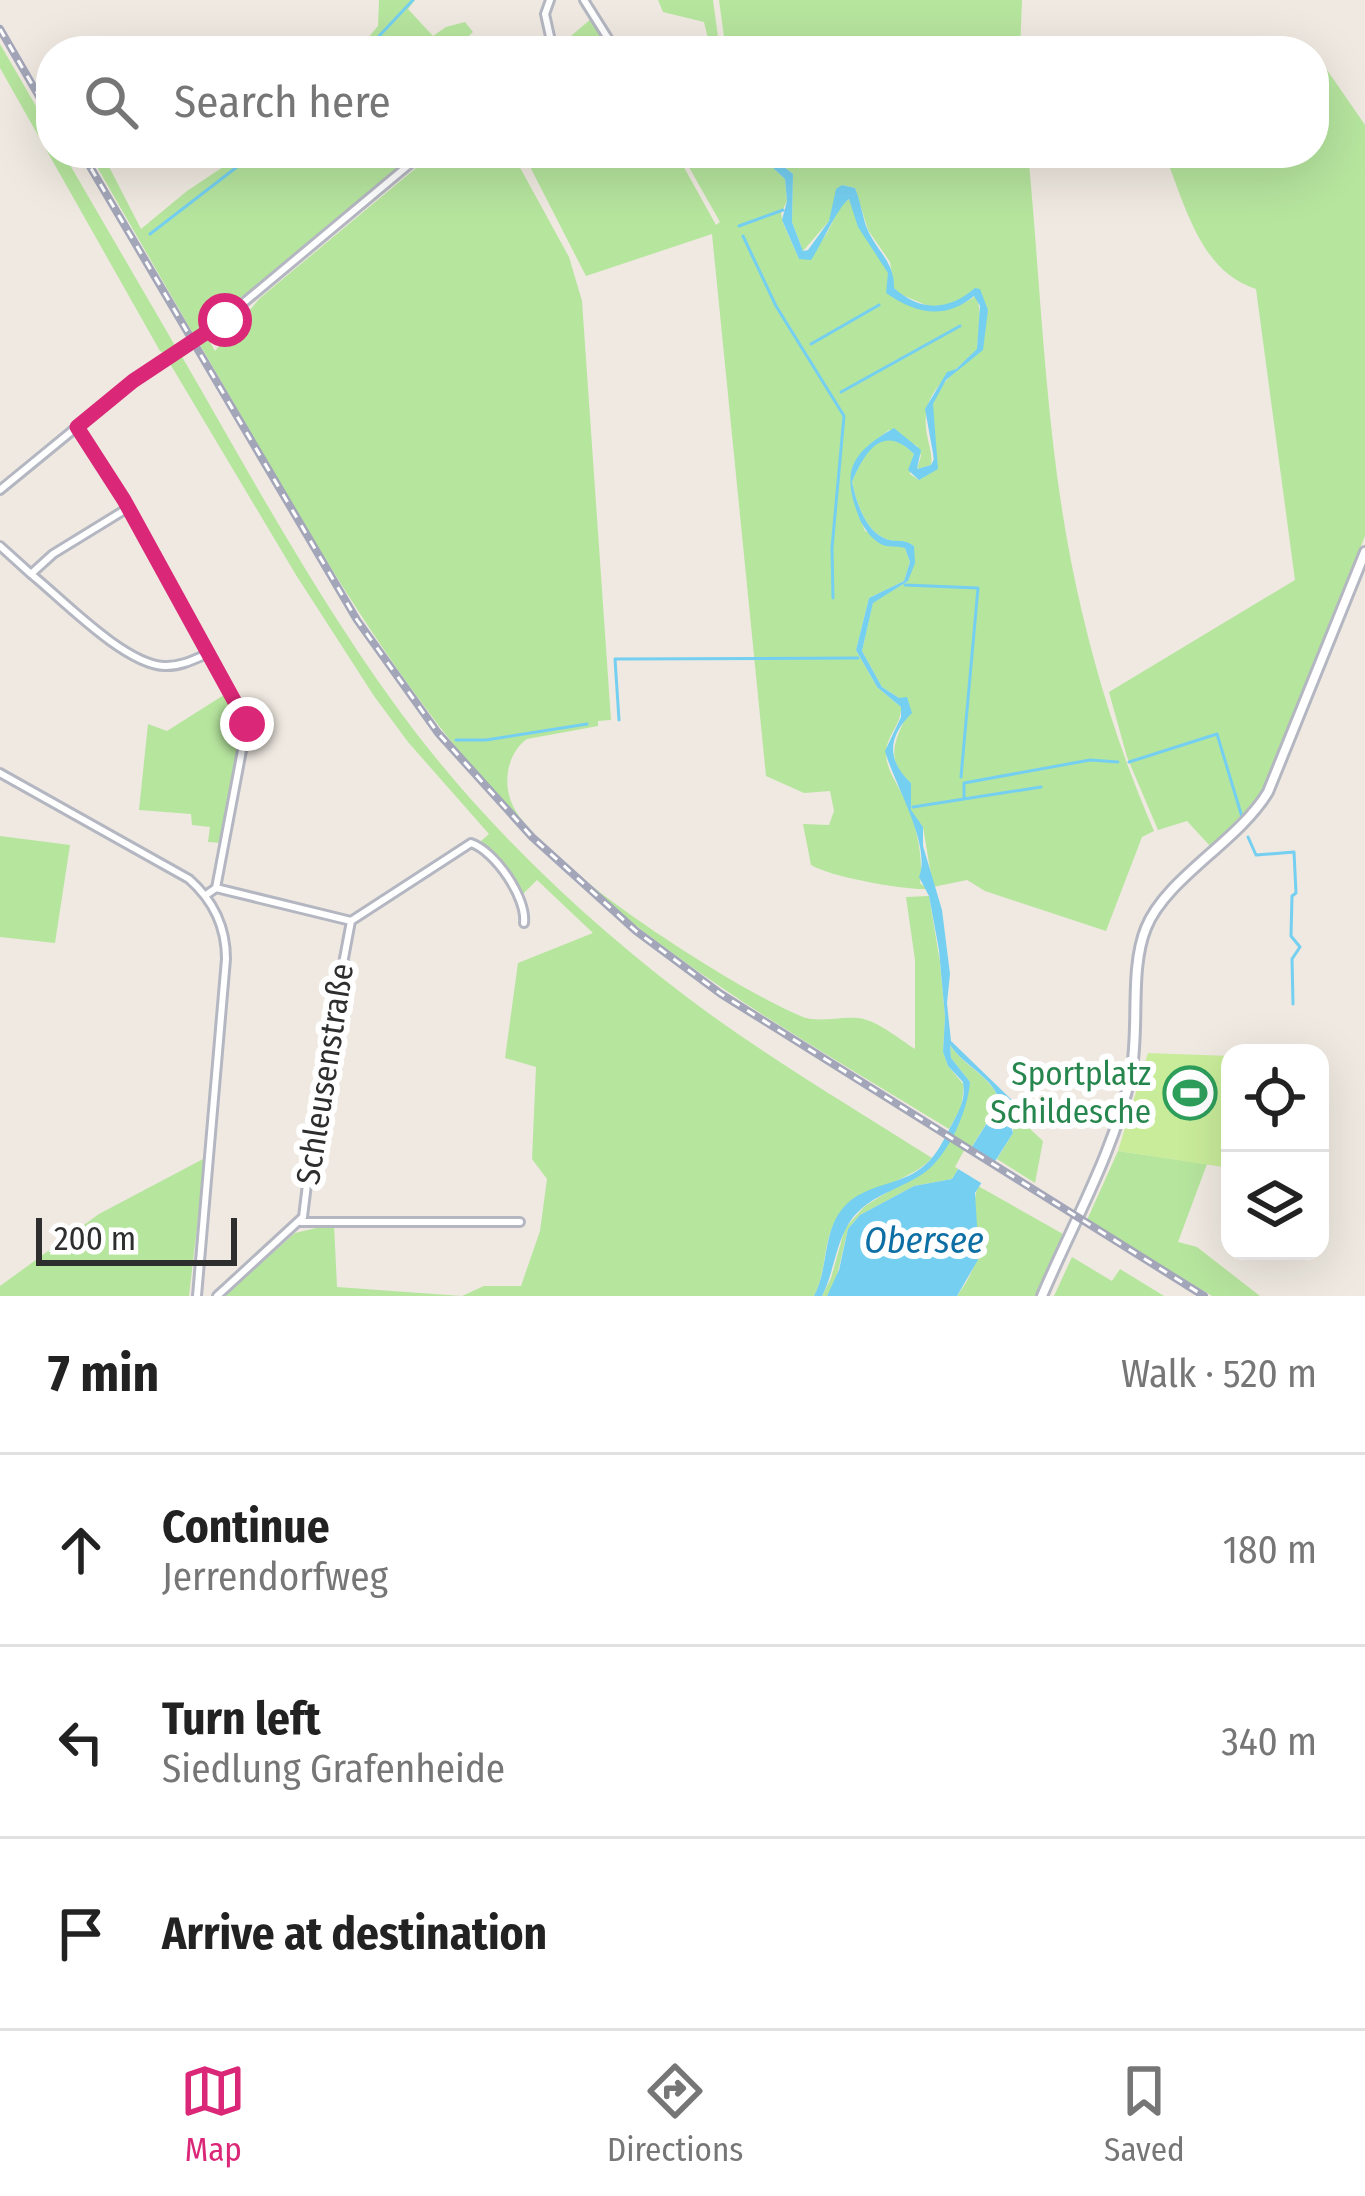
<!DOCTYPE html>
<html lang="en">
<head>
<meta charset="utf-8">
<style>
	:root { --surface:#fff; --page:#f2f2f2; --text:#222; --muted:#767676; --line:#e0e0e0; --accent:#db2777 }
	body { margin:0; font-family:"Fira Sans Condensed",sans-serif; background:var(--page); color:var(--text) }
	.controls { position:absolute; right:36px; bottom:36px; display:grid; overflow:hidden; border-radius:24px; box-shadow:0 12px 48px #0002 }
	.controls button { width:108px; height:108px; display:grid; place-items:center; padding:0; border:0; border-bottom:3px solid var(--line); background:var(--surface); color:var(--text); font:60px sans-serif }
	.scale { position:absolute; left:36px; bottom:30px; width:201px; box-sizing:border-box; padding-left:12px; border:6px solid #2e2e2e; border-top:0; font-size:33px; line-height:42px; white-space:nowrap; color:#2e2e2e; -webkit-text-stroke:9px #fff; paint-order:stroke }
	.stop { position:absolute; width:36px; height:36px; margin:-27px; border:9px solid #db2777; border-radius:50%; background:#fff }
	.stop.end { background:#db2777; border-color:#fff; box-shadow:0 3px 12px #0008 }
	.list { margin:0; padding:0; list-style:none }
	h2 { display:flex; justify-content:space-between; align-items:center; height:156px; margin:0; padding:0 48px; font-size:51px }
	h2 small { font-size:39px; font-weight:400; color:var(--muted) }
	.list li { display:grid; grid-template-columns:78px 1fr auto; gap:36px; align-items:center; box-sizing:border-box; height:192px; padding:0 48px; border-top:3px solid var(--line) }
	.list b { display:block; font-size:45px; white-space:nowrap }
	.list p { margin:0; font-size:39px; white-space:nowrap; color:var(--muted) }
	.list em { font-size:39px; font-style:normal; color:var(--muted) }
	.icon { flex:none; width:66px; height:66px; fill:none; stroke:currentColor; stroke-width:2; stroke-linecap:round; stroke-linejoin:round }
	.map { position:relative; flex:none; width:1365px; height:1296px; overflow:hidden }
	.search { position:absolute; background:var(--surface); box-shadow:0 12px 48px #0002; left:36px; right:36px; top:36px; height:132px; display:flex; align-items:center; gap:30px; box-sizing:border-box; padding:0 42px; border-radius:48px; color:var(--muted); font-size:45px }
	.sheet { height:732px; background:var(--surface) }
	nav { display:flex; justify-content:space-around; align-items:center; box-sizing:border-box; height:168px; border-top:3px solid var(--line); background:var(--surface); font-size:33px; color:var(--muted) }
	nav a { display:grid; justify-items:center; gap:6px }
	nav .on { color:var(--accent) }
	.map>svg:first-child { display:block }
	.green { fill:#b6e59e }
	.pitch { fill:#c9ec9a }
	.water { fill:#75cff0 }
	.pier { fill:#efe9e1 }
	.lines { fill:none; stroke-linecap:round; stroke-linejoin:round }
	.stream { stroke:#75cff0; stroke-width:3 }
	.minor-casing { stroke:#b4b7c1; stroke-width:12 }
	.secondary-casing { stroke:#b4b7c1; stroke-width:14 }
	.minor { stroke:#fff; stroke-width:6 }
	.secondary { stroke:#fff; stroke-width:8 }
	.rail-casing { stroke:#a3a6b8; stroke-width:8 }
	.rail { stroke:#fff; stroke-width:3; stroke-dasharray:9; stroke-linecap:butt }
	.minor-bridge-casing { stroke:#b4b7c1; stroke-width:12; stroke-linecap:butt }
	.minor-bridge { stroke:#fff; stroke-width:6 }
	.route { stroke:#db2777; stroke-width:15 }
	.labels { text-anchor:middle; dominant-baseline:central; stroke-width:12; stroke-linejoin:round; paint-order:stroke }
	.street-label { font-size:33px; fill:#2e2e2e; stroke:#fff }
	.leisure-label { font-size:33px; fill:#27864d; stroke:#fff; text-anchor:end }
	.water-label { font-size:36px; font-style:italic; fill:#0d6fa3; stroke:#fff }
</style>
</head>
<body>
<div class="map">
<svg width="1365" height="1296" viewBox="0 0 1365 1296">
	<rect width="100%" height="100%" fill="#efe9e1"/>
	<path class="green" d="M379,0H415L408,9L433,36L446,27L465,22L473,32L454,51H357L378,26Z
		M658,0H713L720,51H711L704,22L663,12Z
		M719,0H1022L1020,51H726Z
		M591,19L612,51H553Z
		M0,44L51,132V153H63L177,349L166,355L160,351L0,68Z
		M1285,49L1314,51L1365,125V536L1263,793L1211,847L1187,821L1158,830L1127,757L1109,692L1295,580L1256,289C1199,271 1185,203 1164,153H1314V51H1279Z
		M89,153H102L141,229L187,191L244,153H419L195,337Z
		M434,153H512L569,257L582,301L611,720L598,721V726L527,739C507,753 502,784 513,806C543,867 738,991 803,1017C820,1023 840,1016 858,1018C877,1020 899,1039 915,1049V960L906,897L929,896L940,962L945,1017L943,1052L948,1066L964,1085L961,1108L949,1129C823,1052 693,979 581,880C415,733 309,532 199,343L207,337L215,351L260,298Z
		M523,153H676L716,225L720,222L681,153H757L785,179L787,201L781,213L783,223L799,259C836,239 827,216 849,199L861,229L889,273L887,293C913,311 950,316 975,296C984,311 978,332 977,349C954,374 922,388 926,427C927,441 933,453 931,465L917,469L921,456L917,446L889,430C843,465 844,479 865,531L905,548L910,562L904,581L869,598L856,650L877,687L901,707C902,724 886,736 886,753C886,769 897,783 904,798C916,822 924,858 920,883L927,889C903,890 831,877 811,865L803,824L829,825L834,811L830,791L804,793L766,776L712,234L586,276Z
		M767,153H1028C1041,287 1045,429 1071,561C1089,653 1117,746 1154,831L1142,837L1106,931L985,891L967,880L933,887L923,827L910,810L911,783C886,761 893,744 906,717L899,698L882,687L862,651L873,602L908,581L914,546C903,539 897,543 886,539C865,531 856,501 852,482C865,450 883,422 914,454L910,474L919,480L932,472C937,449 928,428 933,405C938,380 965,367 979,346C986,336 984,322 988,310L974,289L960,301L933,308L900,294L894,288L890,262L868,230L855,188L842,185L829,221L803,251L792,222L793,174Z
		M181,355C255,483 326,615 416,733C498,839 602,936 711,1015C782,1066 858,1111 932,1158C908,1184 852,1191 835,1222C822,1245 827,1272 814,1296H224L295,1233L329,1225L334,1224L337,1287L462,1296L484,1286H521L540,1231L547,1179L532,1159L536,1067L505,1058L518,963L593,933L537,880L521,896L492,851L480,842L489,834L408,742L374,696L296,575L169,362Z
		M227,693L243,729L222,843L208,842L210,827L192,825L191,814L139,810L148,724L167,731Z
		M0,836L70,845L55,943L0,937Z
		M950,1045C965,1070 1011,1085 997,1118L989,1119L952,1179L914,1186L860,1215L848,1229L836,1280L827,1296H822L831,1278L845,1228L865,1206L933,1164L961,1118L970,1082L951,1058Z
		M1014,1100L1027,1111L1028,1127L1043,1141L1035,1183L997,1159L1013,1133Z
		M1118,1151L1207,1164L1178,1242L1197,1247L1260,1296H1212L1087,1220Z
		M205,1158L189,1296H0V1286L99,1214Z
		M978,1186L1063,1234L1035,1296H957C997,1241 963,1234 978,1186Z
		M1072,1257L1112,1281L1120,1269L1164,1296H1054Z"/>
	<path class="pitch" d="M1148,1053L1230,1056V1168L1118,1151Z"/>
	<path class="water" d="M757,153H767L793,174L792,222L803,251L808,250L829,221L836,189L842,185L855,188C860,200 862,213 866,226C875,250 895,261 894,288C921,312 948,311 975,288L980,289L988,310L983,350L946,380L933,404L938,469L919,480L908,470L914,454C883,423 865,451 852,482C856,501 865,531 886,539C897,543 903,538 914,546L915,563L908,581L873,603L862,651L882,687L899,698L907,697L912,713C888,736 886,760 911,783V810L923,827V846L942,910L950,974L947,1003L951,1041L1016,1104L1017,1116L1011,1126L1013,1133L975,1193L979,1258L957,1296H827L839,1270L848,1229L860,1215L914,1186L952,1179L990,1118H997C1011,1085 965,1069 950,1045L951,1058L970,1082C968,1111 948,1156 924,1173C904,1187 876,1194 859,1211C836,1232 836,1269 822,1296H814C829,1268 822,1233 843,1208C865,1182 901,1187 925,1165C937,1155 944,1139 951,1126C959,1111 966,1100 963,1082L948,1066L943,1052L945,1017L939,950L929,896L919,877C932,845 894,784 885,751L901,717V707L877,687L856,650L869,598L904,581L910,562L905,548C899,546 892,547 886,546C874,543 865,530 860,520C841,472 849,454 894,428L921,450L917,469L931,465L934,459L925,409L947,372L956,369L977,349L980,306L974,296C945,320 916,314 886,293L888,273L858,227L849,199C837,208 822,244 811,260L799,259L782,220L787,201L785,179Z"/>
	<path class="pier" d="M967,1145L999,1165L986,1186L955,1167Z"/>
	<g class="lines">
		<path class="stream" d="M365,51L413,0
			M739,226L783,210
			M150,234L255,153
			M743,236L776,306L844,416L832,548L833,598
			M811,344L879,305
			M841,392L960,326
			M905,585L978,588L961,777
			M619,720L615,659L858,658
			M456,740H486L587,724
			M1129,762L1217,734L1242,817
			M964,799V783L1090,760L1118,762
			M913,807L1041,787
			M1248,837L1256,855L1294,852L1296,893L1292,896L1291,936L1300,947L1292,959L1293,1004"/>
		<g class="minor-casing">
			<path id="minor" d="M584,0L616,51
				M544,51L551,41L545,14L550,0
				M205,335L423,153
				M77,427L123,500L247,724L216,888L206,895
				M0,490L133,381L169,357
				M128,508L53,554L31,574C62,599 124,664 164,666C180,667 195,659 209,653
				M0,546L31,574
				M0,773L189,879C214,901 226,927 226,959L197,1296
				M216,888L351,921
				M351,921L471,843C495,851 527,898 524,923
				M301,1222H520
				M217,1296L303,1217L317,1102L351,921"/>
		</g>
		<g class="secondary-casing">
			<path id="secondary" d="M1042,1296C1073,1223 1114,1152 1131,1074C1140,1028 1129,970 1146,928C1166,878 1238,842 1268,792L1365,552"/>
		</g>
		<use href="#minor" class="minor"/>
		<use href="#secondary" class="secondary"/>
		<g class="rail-casing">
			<path id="rail" d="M0,29L51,117
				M82,153L357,620L438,733L532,837L636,931L721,994L1204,1296"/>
		</g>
		<use href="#rail" class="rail"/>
		<g class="minor-bridge-casing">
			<path id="minor-bridge" d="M169,357L205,335"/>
		</g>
		<use href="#minor-bridge" class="minor-bridge"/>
	</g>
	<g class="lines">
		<path class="route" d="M225,320L133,381L77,427L124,500L247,724"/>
	</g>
	<defs>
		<g id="stadium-ring" transform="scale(2.7)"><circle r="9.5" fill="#fff" stroke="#2e9e5b" stroke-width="1.5"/><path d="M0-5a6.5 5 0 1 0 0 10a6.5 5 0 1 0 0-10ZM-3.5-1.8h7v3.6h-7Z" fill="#2e9e5b"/></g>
	</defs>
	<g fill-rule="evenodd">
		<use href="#stadium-ring" x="1190" y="1093"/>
	</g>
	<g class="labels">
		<g class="street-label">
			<text transform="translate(325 1074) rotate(-81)">Schleusenstraße</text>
		</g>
		<g class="leisure-label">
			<text x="1151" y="1074">Sportplatz<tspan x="1151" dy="38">Schildesche</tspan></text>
		</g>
		<g class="water-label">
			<text x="924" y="1241">Obersee</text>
		</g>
	</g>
</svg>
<div class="controls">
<button><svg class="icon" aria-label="locate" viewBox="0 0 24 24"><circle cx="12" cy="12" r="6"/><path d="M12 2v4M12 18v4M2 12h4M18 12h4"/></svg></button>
<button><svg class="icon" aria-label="layers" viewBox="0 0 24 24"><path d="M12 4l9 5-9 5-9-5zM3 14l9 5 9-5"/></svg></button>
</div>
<div class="scale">200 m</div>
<div class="stop" style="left:225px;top:320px"></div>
<div class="stop end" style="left:247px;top:724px"></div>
<div class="search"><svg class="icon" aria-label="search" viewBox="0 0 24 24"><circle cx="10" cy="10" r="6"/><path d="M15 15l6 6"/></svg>Search here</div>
</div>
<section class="sheet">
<h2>7 min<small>Walk · 520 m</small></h2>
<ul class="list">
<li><svg class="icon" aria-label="ahead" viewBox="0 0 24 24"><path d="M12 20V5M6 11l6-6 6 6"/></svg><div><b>Continue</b><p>Jerrendorfweg</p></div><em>180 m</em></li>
<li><svg class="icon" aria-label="left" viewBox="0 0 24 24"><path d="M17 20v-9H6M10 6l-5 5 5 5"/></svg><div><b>Turn left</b><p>Siedlung Grafenheide</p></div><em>340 m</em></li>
<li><svg class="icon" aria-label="arrive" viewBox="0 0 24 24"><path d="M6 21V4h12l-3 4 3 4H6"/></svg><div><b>Arrive at destination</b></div></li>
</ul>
</section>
<nav>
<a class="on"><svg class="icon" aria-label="map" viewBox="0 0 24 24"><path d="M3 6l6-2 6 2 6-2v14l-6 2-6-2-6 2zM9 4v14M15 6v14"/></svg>Map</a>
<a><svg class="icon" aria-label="directions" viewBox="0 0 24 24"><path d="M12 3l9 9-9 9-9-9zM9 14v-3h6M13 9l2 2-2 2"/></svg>Directions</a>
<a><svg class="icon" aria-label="saved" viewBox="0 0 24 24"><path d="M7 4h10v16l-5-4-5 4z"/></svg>Saved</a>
</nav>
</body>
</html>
